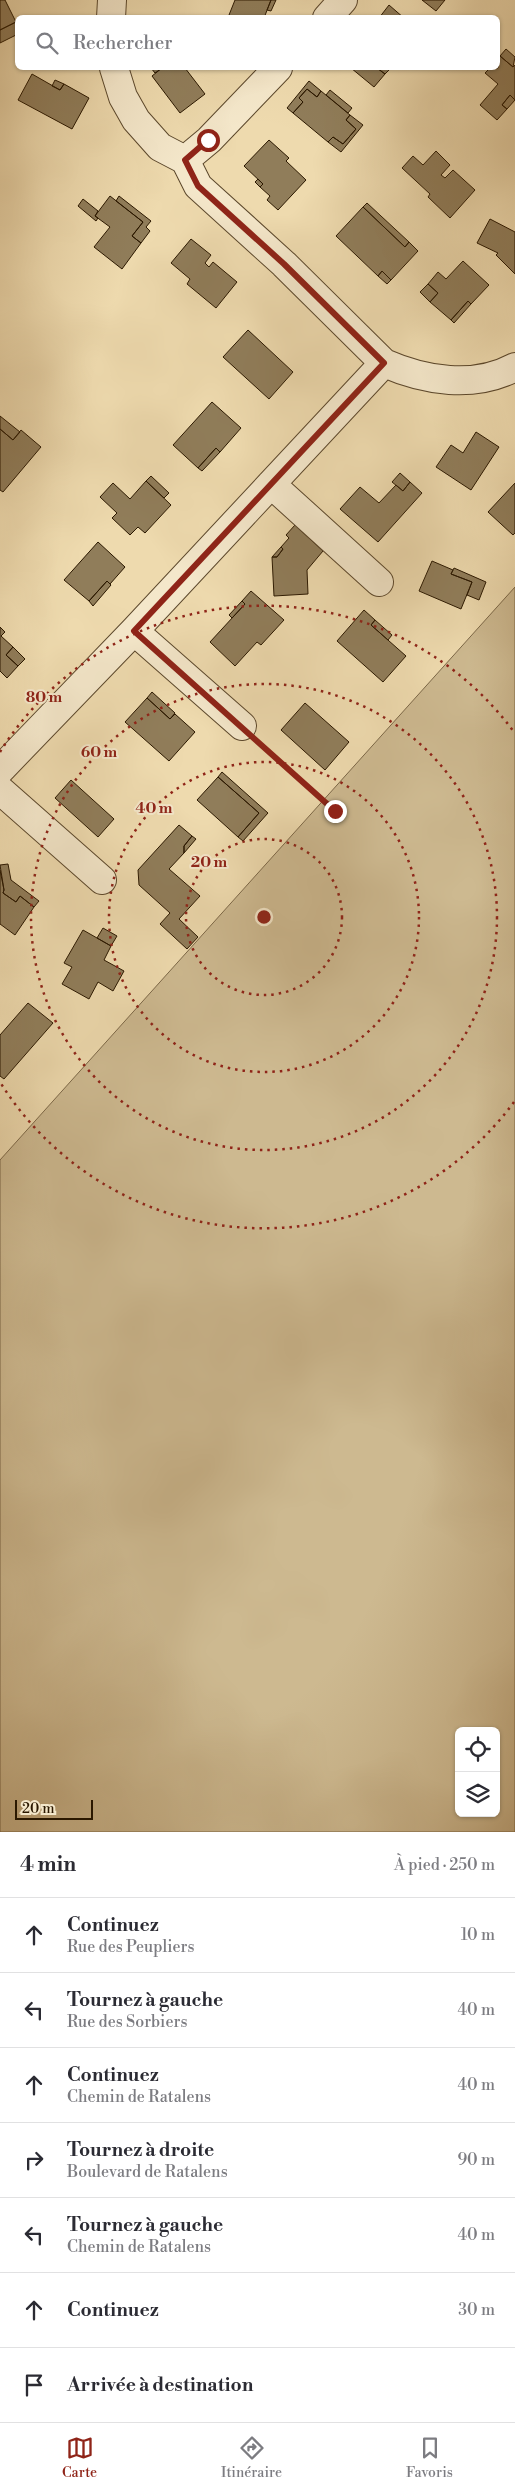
<!DOCTYPE html>
<html lang="fr">
<head>
<meta charset="utf-8">
<style>
	:root { --surface:#fff; --page:#f7f7f7; --text:#2b2b33; --muted:#7c7c81; --line:#e1e1e2; --accent:#8f2418 }
	body { margin:0; font-family:"Libre Bodoni",serif; background:var(--page); color:var(--text) }
	.controls { position:absolute; right:15px; bottom:15px; display:grid; overflow:hidden; border-radius:8px; box-shadow:0 1px 4px #0004 }
	.controls button { width:45px; height:45px; display:grid; place-items:center; padding:0; border:0; border-bottom:1px solid var(--line); background:var(--surface); color:var(--text); font:25px sans-serif }
	.scale { position:absolute; left:15px; bottom:12px; width:78px; box-sizing:border-box; padding-left:5px; border:2px solid #2b1800; border-top:0; font-size:14px; line-height:18px; white-space:nowrap; color:#2b1800; -webkit-text-stroke:4px #f4e7ca; paint-order:stroke }
	.stop { position:absolute; width:15px; height:15px; margin:-11px; border:4px solid #8f2418; border-radius:50%; background:#fff }
	.stop.end { background:#8f2418; border-color:#fff; box-shadow:0 1px 5px #0008 }
	.list { margin:0; padding:0; list-style:none }
	h2 { display:flex; justify-content:space-between; align-items:center; height:65px; margin:0; padding:0 20px; font-size:21px }
	h2 small { font-size:16px; font-weight:400; color:var(--muted) }
	.list li { display:grid; grid-template-columns:32px 1fr auto; gap:15px; align-items:center; box-sizing:border-box; height:75px; padding:0 20px; border-top:1px solid var(--line) }
	.list b { display:block; font-size:19px; white-space:nowrap }
	.list p { margin:0; font-size:16px; white-space:nowrap; color:var(--muted) }
	.list em { font-size:16px; font-style:normal; color:var(--muted) }
	.icon { flex:none; width:28px; height:28px; fill:none; stroke:currentColor; stroke-width:2; stroke-linecap:round; stroke-linejoin:round }
	.map { position:relative; flex:none; width:515px; height:1832px; overflow:hidden }
	.search { position:absolute; background:var(--surface); box-shadow:0 1px 4px #0004; left:15px; right:15px; top:15px; height:55px; display:flex; align-items:center; gap:12px; box-sizing:border-box; padding:0 18px; border-radius:8px; color:var(--muted); font-size:19px }
	.sheet { height:590px; background:var(--surface) }
	nav { display:flex; justify-content:space-around; align-items:center; box-sizing:border-box; height:70px; border-top:1px solid var(--line); background:var(--surface); font-size:14px; color:var(--muted) }
	nav a { display:grid; justify-items:center; gap:2px }
	nav .on { color:var(--accent) }
	.map>svg:first-child { display:block }
	.green { fill:#cdb990; stroke:#7c6848; fill-rule:evenodd }
	.building { fill:#907d5a; stroke:#2b1800 }
	.lines { fill:none; stroke-linecap:round; stroke-linejoin:round }
	.minor-casing { stroke:#5c482c; stroke-width:30 }
	.path { stroke:#2b1800; stroke-width:3; stroke-dasharray:1 2.5; stroke-linecap:butt }
	.minor { stroke:#f4e7ca; stroke-width:28 }
	.route { stroke:#8f2418; stroke-width:6 }
	.ring { fill:none; stroke:#8f2418; stroke-width:2.5; stroke-dasharray:2.5 5 }
	.centre { fill:#8f2418; stroke:#f4e7ca; stroke-width:2.5 }
	.ring-label { font-size:15px; text-anchor:middle; font-weight:bold; fill:#8f2418; stroke:#f4e7ca; stroke-width:4; stroke-linejoin:round; paint-order:stroke }
</style>
</head>
<body>
<div class="map">
<svg width="515" height="1832" viewBox="0 0 515 1832">
	<rect width="100%" height="100%" fill="#eedaae"/>
	<filter id="stains"><feTurbulence type="fractalNoise" baseFrequency=".004" numOctaves="4"/><feColorMatrix values="0 0 0 0 .2 0 0 0 0 .09 0 0 0 0 .02 0 0 0 .5 -.17"/></filter>
	<radialGradient id="worn" r=".72"><stop offset=".6" stop-color="#630" stop-opacity="0"/><stop offset="1" stop-color="#630" stop-opacity=".3"/></radialGradient>
	<path class="green" d="M515,587V1832H0V1160ZM459,1731H496V1813H459Z"/>
	<path class="building" d="M0,0H5L16,22L0,30Z
		M235,0H271L264,18H235L229,15Z
		M271,0H276L271,11L267,10Z
		M422,0H445L436,11Z
		M389,5L404,18H379Z
		M16,22L18,34L0,43V30Z
		M506,49L515,57L513,67L500,56Z
		M500,56L513,67L515,65V100L510,95L502,105L507,109L497,120L480,105L498,84L485,73L490,68H498V59Z
		M151,68H162L155,73Z
		M162,68H185L205,94L180,113L152,76Z
		M351,68H377L385,74L374,87Z
		M377,68H391L385,74Z
		M32,74L60,90L64,84L89,98L72,129L18,100Z
		M55,80L64,84L60,90L52,86Z
		M309,81L321,91L317,97L307,89L299,98L303,102L293,113L287,108Z
		M307,89L317,97L321,91L350,115L346,120L356,129L343,144L333,137L328,142L293,113L303,102L299,98Z
		M330,90L352,108L348,113L326,95Z
		M510,95L515,100L507,109L502,105Z
		M350,115L363,125L341,152L328,142L333,137L343,144L356,129L346,120Z
		M269,140L289,158L286,161L306,180L278,210L267,200L270,196L260,187L263,184L244,166Z
		M436,151L450,165L441,175L445,178L453,170L475,190L450,218L428,197L430,194L402,168L413,156L423,165Z
		M258,179L263,184L260,187L255,182Z
		M110,196L143,222L132,236L141,243L122,269L94,247L110,227L95,216Z
		M119,196L151,221L146,227L150,231L141,243L132,236L143,222L116,201Z
		M83,199L98,211L95,216L98,218L96,221L78,206Z
		M367,203L409,242L405,247L363,207Z
		M363,207L405,247L409,242L418,251L391,280L382,271L378,276L336,236Z
		M490,219L515,232V274L496,255L498,253L477,243Z
		M191,239L211,255L205,263L209,267L213,262L237,282L216,308L187,284L190,279L171,263Z
		M463,261L489,285L471,304L468,301L451,320L430,302L438,293L428,284L438,272L446,279Z
		M382,271L391,280L387,284L378,276Z
		M428,284L438,293L430,302L420,292Z
		M468,301L471,304L454,323L451,320Z
		M248,330L293,372L269,399L223,357Z
		M212,402L241,428L220,452L216,448L198,468L173,445Z
		M0,416L20,432L13,440L0,429Z
		M0,429L13,440L21,430L41,447L3,492L0,490Z
		M476,432L499,447L471,490L436,467L451,445L463,453Z
		M216,448L220,452L202,471L198,468Z
		M400,473L410,482L403,491L392,482Z
		M151,476L169,493L164,498L146,481Z
		M146,481L171,505L145,533L138,527L130,535L112,518L117,513L100,497L113,483L130,499Z
		M410,482L422,493L378,542L340,509L360,487L379,503L396,485L403,491Z
		M515,483V533L513,535L488,512Z
		M295,525L323,551L307,570L308,594L274,596L272,557H277L283,549L281,547L289,538L286,535Z
		M98,542L125,567L110,584L107,581L89,601L64,580Z
		M281,547L283,549L277,557H272Z
		M432,561L453,570L451,574L472,582L461,609L419,591Z
		M454,568L486,582L479,600L467,595L472,582L451,574Z
		M107,581L111,585L93,606L89,601Z
		M251,591L284,620L261,645L257,642L235,666L210,642L245,604L242,601Z
		M242,601L245,604L232,618L229,615Z
		M364,610L375,620L371,625L406,656L383,682L337,641Z
		M375,620L392,635L388,640L371,625Z
		M0,627L5,632L1,636L13,647L6,655L18,666L7,678L0,671Z
		M13,647L25,659L18,666L6,655Z
		M152,692L175,713L170,719L147,698Z
		M147,698L170,719L175,714L195,732L169,761L125,722Z
		M305,703L349,742L325,770L281,730Z
		M222,772L268,813L243,841L238,837L259,813L218,777Z
		M218,777L259,813L238,837L197,800Z
		M71,780L114,819L98,837L55,798Z
		M179,825L192,836L184,846V853L169,869L200,896L179,919L198,937L187,949L160,924L170,913L139,885L138,870Z
		M192,836L196,839L184,853V846Z
		M8,864L11,880L39,901L34,907L20,896L16,902L3,893L4,890L0,865Z
		M0,870L4,890L3,893L16,902L20,896L34,907L15,935L0,924Z
		M103,928L117,936L111,946L97,938Z
		M83,930L111,946L104,960L124,971L113,991L98,982L89,999L62,984L72,967L64,963Z
		M28,1003L53,1023L4,1079L0,1076V1035Z"/>
	<g class="lines">
		<g class="minor-casing">
			<path id="minor" d="M111,18L112,0
				M327,18L343,0
				M114,68L123,97L136,120L160,147L185,160L198,186L284,264L384,363
				M185,160L209,140L278,68
				M271,484L379,582
				M134,631L242,726
				M0,770L134,631L384,363C425,381 474,389 515,367
				M0,790L102,880"/>
		</g>
		<path class="path" d="M261,744L335,811"/>
		<use href="#minor" class="minor"/>
	</g>
	<g class="lines">
		<path class="route" d="M208,140L185,160L198,186L284,264L384,363L134,631L335,811"/>
	</g>
	<g class="ring">
		<circle cx="264" cy="917" r="78"/>
		<circle cx="264" cy="917" r="155"/>
		<circle cx="264" cy="917" r="233"/>
		<path d="M514 1102A311 311 0 0 1 0 1082M0 752A311 311 0 0 1 514 732"/>
	</g>
	<circle cx="264" cy="917" r="8" class="centre"/>
	<g class="ring-label">
		<text x="44" y="702">80 m</text>
		<text x="99" y="757">60 m</text>
		<text x="154" y="813">40 m</text>
		<text x="209" y="867">20 m</text>
	</g>
	<rect width="100%" height="100%" filter="url(#stains)"/>
	<rect width="100%" height="100%" fill="url(#worn)"/>
</svg>
<div class="controls">
<button><svg class="icon" aria-label="locate" viewBox="0 0 24 24"><circle cx="12" cy="12" r="6"/><path d="M12 2v4M12 18v4M2 12h4M18 12h4"/></svg></button>
<button><svg class="icon" aria-label="layers" viewBox="0 0 24 24"><path d="M12 4l9 5-9 5-9-5zM3 14l9 5 9-5"/></svg></button>
</div>
<div class="scale">20 m</div>
<div class="stop" style="left:208px;top:140px"></div>
<div class="stop end" style="left:335px;top:811px"></div>
<div class="search"><svg class="icon" aria-label="search" viewBox="0 0 24 24"><circle cx="10" cy="10" r="6"/><path d="M15 15l6 6"/></svg>Rechercher</div>
</div>
<section class="sheet">
<h2>4 min<small>À pied · 250 m</small></h2>
<ul class="list">
<li><svg class="icon" aria-label="ahead" viewBox="0 0 24 24"><path d="M12 20V5M6 11l6-6 6 6"/></svg><div><b>Continuez</b><p>Rue des Peupliers</p></div><em>10 m</em></li>
<li><svg class="icon" aria-label="left" viewBox="0 0 24 24"><path d="M17 20v-9H6M10 6l-5 5 5 5"/></svg><div><b>Tournez à gauche</b><p>Rue des Sorbiers</p></div><em>40 m</em></li>
<li><svg class="icon" aria-label="ahead" viewBox="0 0 24 24"><path d="M12 20V5M6 11l6-6 6 6"/></svg><div><b>Continuez</b><p>Chemin de Ratalens</p></div><em>40 m</em></li>
<li><svg class="icon" aria-label="right" viewBox="0 0 24 24"><path d="M7 20v-9h11M14 6l5 5-5 5"/></svg><div><b>Tournez à droite</b><p>Boulevard de Ratalens</p></div><em>90 m</em></li>
<li><svg class="icon" aria-label="left" viewBox="0 0 24 24"><path d="M17 20v-9H6M10 6l-5 5 5 5"/></svg><div><b>Tournez à gauche</b><p>Chemin de Ratalens</p></div><em>40 m</em></li>
<li><svg class="icon" aria-label="ahead" viewBox="0 0 24 24"><path d="M12 20V5M6 11l6-6 6 6"/></svg><div><b>Continuez</b></div><em>30 m</em></li>
<li><svg class="icon" aria-label="arrive" viewBox="0 0 24 24"><path d="M6 21V4h12l-3 4 3 4H6"/></svg><div><b>Arrivée à destination</b></div></li>
</ul>
</section>
<nav>
<a class="on"><svg class="icon" aria-label="map" viewBox="0 0 24 24"><path d="M3 6l6-2 6 2 6-2v14l-6 2-6-2-6 2zM9 4v14M15 6v14"/></svg>Carte</a>
<a><svg class="icon" aria-label="directions" viewBox="0 0 24 24"><path d="M12 3l9 9-9 9-9-9zM9 14v-3h6M13 9l2 2-2 2"/></svg>Itinéraire</a>
<a><svg class="icon" aria-label="saved" viewBox="0 0 24 24"><path d="M7 4h10v16l-5-4-5 4z"/></svg>Favoris</a>
</nav>
</body>
</html>
